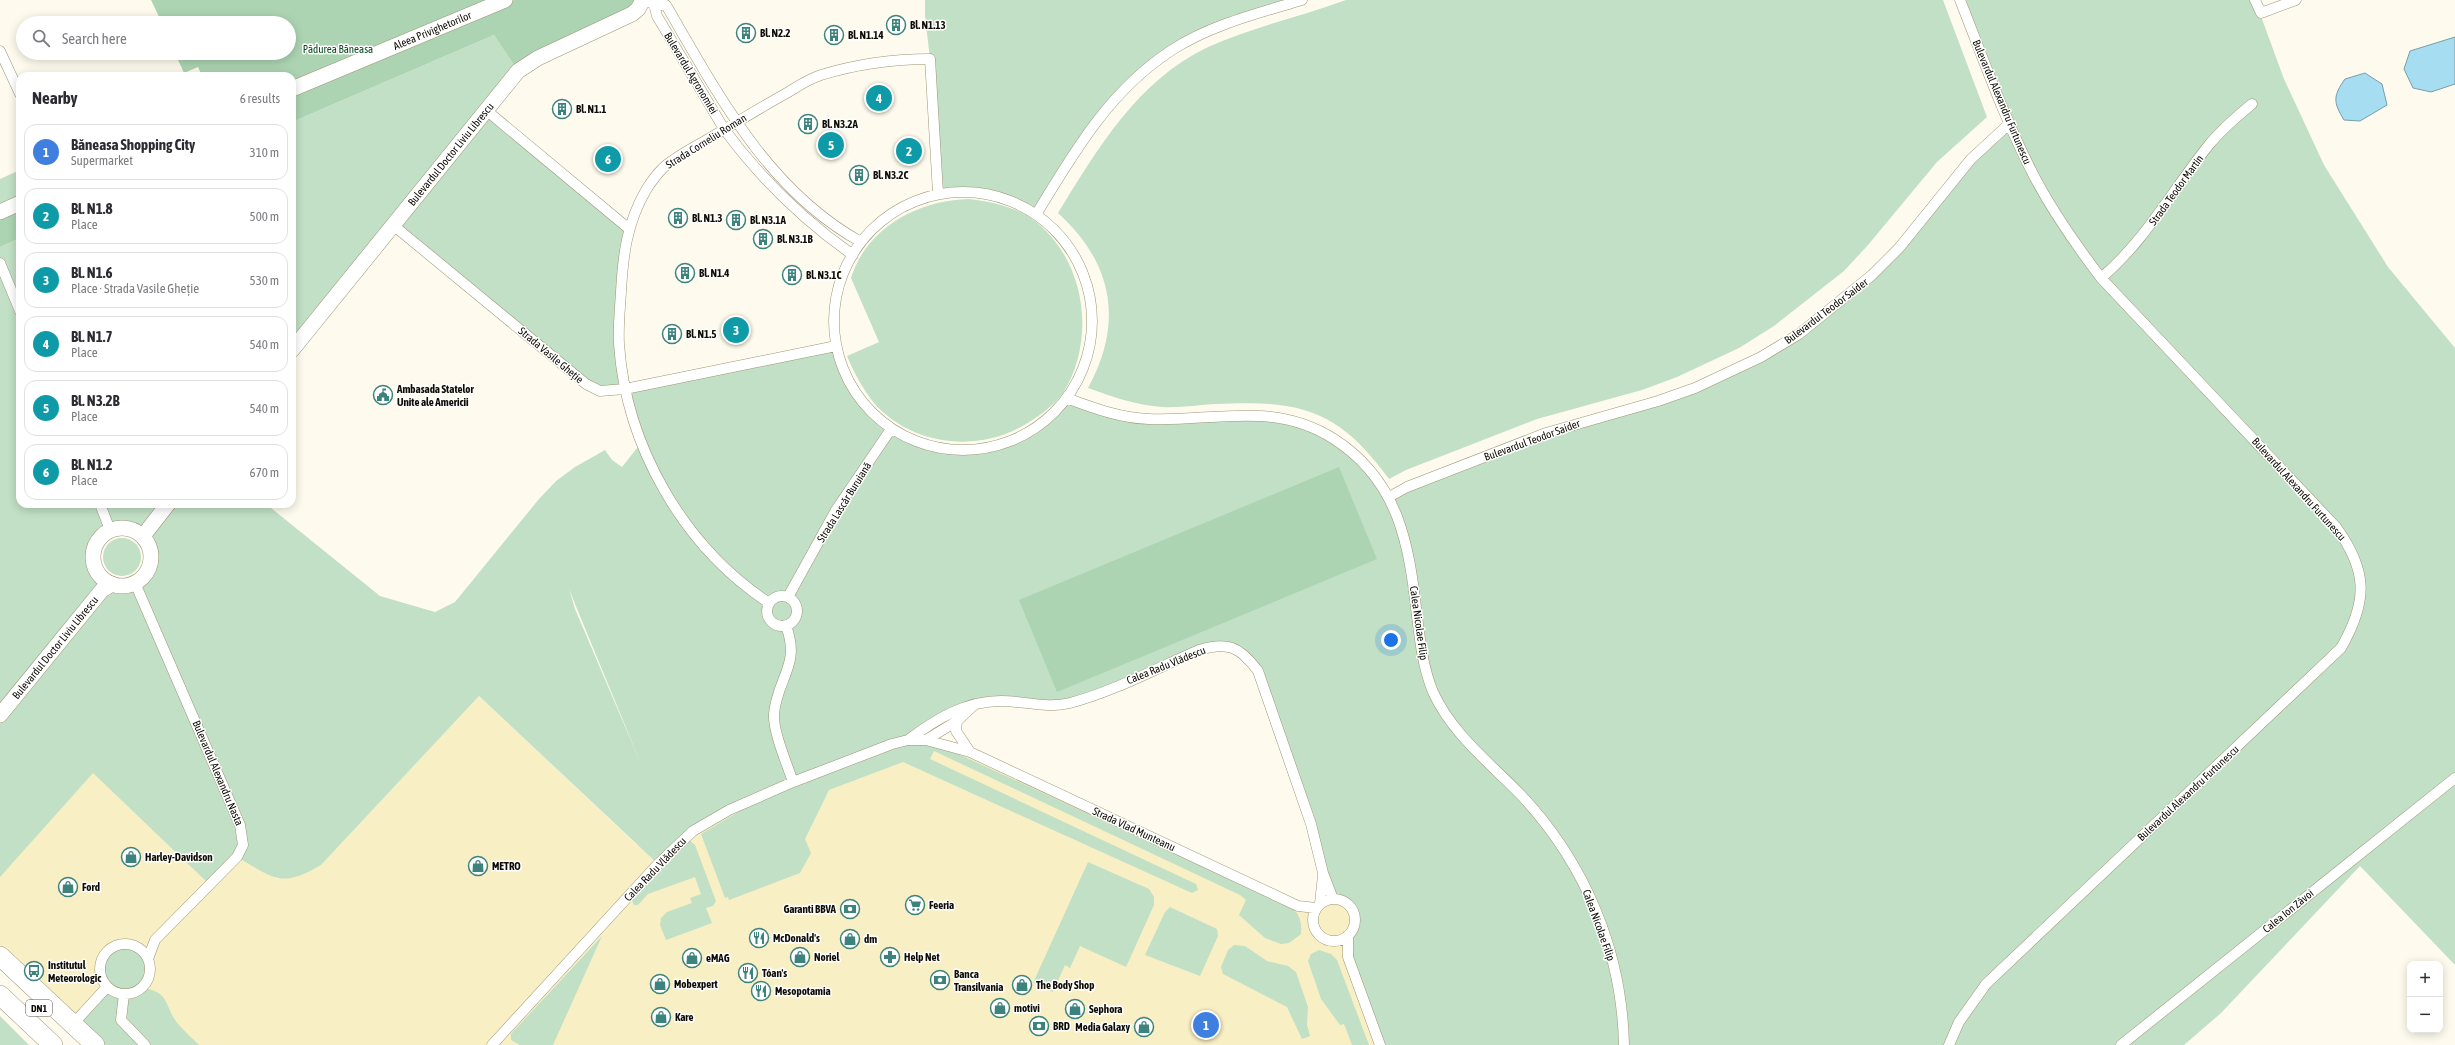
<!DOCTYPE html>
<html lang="en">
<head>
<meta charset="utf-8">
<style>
	:root { --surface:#fff; --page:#f7f7f7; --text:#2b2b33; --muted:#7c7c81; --line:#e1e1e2; --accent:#1a73e8 }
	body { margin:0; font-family:"Asap Condensed",sans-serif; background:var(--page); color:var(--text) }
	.controls { position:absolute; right:12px; bottom:12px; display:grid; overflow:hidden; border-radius:8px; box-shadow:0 2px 10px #0003 }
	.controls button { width:36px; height:36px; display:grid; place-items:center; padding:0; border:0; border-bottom:1px solid var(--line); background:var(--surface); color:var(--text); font:20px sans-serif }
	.you { position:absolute; left:1391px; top:640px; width:14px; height:14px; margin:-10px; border:3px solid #fff; border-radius:50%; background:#1a73e8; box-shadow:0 0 0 6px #1a73e833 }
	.badge { display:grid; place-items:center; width:26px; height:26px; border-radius:50%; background:var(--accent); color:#fff; font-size:13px; font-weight:700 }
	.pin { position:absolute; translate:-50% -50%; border:2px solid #fff; box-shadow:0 1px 4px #0006 }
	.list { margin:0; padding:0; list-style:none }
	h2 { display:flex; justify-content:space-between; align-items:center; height:52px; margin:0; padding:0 16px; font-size:17px }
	h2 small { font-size:13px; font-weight:400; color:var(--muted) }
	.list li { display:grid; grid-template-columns:26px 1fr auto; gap:12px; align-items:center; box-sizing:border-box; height:56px; margin:0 8px 8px; padding:0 8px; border:1px solid var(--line); border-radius:12px }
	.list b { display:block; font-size:15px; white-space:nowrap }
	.list p { margin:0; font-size:13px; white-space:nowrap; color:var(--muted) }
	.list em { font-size:13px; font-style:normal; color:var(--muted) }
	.icon { flex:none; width:22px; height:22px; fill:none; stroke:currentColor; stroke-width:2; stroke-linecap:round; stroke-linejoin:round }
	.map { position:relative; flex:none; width:2455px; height:1045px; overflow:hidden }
	.search { position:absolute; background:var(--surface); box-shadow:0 2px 10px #0003; left:16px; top:16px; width:280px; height:44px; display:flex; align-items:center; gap:10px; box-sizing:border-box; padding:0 14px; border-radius:22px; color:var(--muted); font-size:15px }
	.panel { position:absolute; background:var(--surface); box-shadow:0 2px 10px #0003; left:16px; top:72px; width:280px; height:436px; border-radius:12px }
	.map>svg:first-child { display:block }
	.built { fill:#f8efc5 }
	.green { fill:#c1e0c5; fill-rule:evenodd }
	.forest { fill:#acd4b2 }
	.water { fill:#a6ddf1; stroke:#789eaa }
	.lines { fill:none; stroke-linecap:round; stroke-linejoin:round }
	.street-casing { stroke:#9c9676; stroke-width:11 }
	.secondary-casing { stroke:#9c9676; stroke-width:16 }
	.highway-casing { stroke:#9c9676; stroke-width:20 }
	.street { stroke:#fff; stroke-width:10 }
	.secondary { stroke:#fff; stroke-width:15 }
	.highway { stroke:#fff; stroke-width:19 }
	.labels { text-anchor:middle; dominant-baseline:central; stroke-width:3; stroke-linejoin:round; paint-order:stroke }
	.shield { fill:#fff; stroke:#56554f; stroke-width:1 }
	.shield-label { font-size:10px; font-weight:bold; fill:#0e0c03 }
	.poi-label { font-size:11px; font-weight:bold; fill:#0e0c03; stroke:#fff; text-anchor:start }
	.street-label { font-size:11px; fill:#0e0c03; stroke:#fff }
	.park-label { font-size:11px; fill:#07471d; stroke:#fff }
</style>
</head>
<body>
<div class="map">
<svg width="2455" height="1045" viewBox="0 0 2455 1045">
	<rect width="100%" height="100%" fill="#fefbee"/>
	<path class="built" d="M0,535L94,550L96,569L106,581L118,585L135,583L237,857L278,879L321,865L479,696L637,845L710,821L892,744L970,752L1313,913L1320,903L1326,900L1333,899L1346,902L1355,916L1351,932L1379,1045H95L0,956Z"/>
	<path class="green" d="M925,0H1302L1197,37L1120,93L1037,213C1006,194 974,190 938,193L930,59L925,16Z
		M1346,0H1943L1987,117L1937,162L1868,245L1844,271L1774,326L1739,348L1677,377L1642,390L1537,419L1406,470L1389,479C1338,409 1300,400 1216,404C1198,405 1180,408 1162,407C1136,405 1113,397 1088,388C1124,322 1113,263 1058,213C1098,148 1137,81 1208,47C1252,27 1300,17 1346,0Z
		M1960,0H2255L2284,79L2324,165L2388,267L2455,348V965L2360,866L2221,1013L2184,1045H1379L1342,940L1353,928C1359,909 1344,897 1326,900L1323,873L1248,659L1216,645L1069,703L975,705L908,740L710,821L658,864L479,696L321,865C280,889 274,878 237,857L209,884L93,773L0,877V247L20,238V504H266L380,596L435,612L455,602L539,499L556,481L575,467L605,450L612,460L622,467L641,443L625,389L600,391L393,225L292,350V122L494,35L518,71L486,110L628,228L620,308L625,389L836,346C854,424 935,470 1011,442C1033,434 1052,415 1069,399L1112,415L1273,416L1335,440L1389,497L1407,487L1727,374L1825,314L1920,223L2009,125ZM116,528C138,526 159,546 148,569C124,618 58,547 116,528ZM569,588L575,604L641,764L575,609Z
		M20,170V203L0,212V179Z
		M969,199C987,201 1007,205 1024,214C1084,249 1099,336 1063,393C1054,406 1035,419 1021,427C974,453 910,444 874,403C863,389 854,373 847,356L879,342L851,278C867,227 919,200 969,199Z
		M103 557a19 19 0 1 1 38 0a19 19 0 1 1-38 0Z
		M906,744H926L954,752L1290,907C1300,913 1302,923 1301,934L1289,943L1281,944L1265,938L1239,915L1246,900L1240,895L934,751L930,759L1196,884L1198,890L1192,893L903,762L829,790L805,839L811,853L800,873L729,900L728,897L725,898L701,834L753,803Z
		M689,840L695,845L716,901L713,906L706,908L712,923L666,940L660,925L661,918L667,912L692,903L690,898L701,894L695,877L648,894L638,905H634L631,898Z
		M1088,862L1149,889L1154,897V905L1126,967L1080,946L1070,968L1065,965L1053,992L1033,983Z
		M1170,907L1217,929L1218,936L1200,976L1145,955L1165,912Z
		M602,936L553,1045H520L511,1040V1034Z
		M118,944C146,939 158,968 142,988C171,991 164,1008 179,1025C185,1032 193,1039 199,1045H95L73,1024L107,987C94,971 100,953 118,944Z
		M1234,945L1245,946L1267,961L1288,966L1296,972L1308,1007L1307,1025L1310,1036L1302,1039L1287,1007L1223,974L1221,967L1228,950Z
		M1319,950L1331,954L1337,960L1369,1045H1352L1344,1024L1340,1025L1321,999L1308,961L1311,954Z
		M0,1016L29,1045H0Z"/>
	<path class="forest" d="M151,0H643L518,71L494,35L292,122V76H202L198,67L184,73L175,53H289V23H162Z
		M20,203V238L0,247V212Z
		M1339,467L1377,559L1057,692L1019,600Z"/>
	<path class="water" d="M2455,37V84L2431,92L2413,88L2404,69L2410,51Z
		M2365,73L2382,84L2387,105L2360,121L2344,120C2333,102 2333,96 2345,79Z"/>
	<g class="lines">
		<g class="street-casing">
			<path id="street" d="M643,0L654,4L666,5C718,94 767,190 861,242
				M2255,0L2261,13L2296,0
				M654,4L657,16L724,129C761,179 803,220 853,255
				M0,51L20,94
				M486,110L628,228
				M834 321a129 129 0 1 1 258 0a129 129 0 1 1-258 0Z
				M1037,213C1074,152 1110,90 1172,50C1210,25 1259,13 1302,0
				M393,225L586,384L600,391L625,389L836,346
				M0,263L20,311
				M2101,278C2145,241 2172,191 2208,146C2221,130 2236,117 2252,104
				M1069,399C1096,409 1121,418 1149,419C1214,422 1273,400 1334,439C1399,481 1409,544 1417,616C1420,641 1423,668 1433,692C1452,734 1490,763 1521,795C1585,863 1622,951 1624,1045
				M1389,497L1407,487L1546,433L1658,401L1695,388L1761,357L1799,334L1872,275L1899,248L1971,159L2009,124
				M100,504L110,530
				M135,583L240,825L243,845L237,857L155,940L148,959
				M767 611a15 15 0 1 1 30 0a15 15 0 1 1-30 0Z
				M788,597L836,510L891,429
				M769,603C683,546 626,446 619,344C618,327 620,309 621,292C623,254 627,223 646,190C651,182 657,174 663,168C676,156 695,147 710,138C735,123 760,108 785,94C797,87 808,79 821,75C857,64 892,59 930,59L938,193
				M786,626C801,665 777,678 774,714C773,732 787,764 793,782
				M957,721L956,731L970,752
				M908,740C936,719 965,701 1001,701C1025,701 1047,709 1070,703C1115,691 1157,668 1199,650C1228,641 1240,647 1258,671L1311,824L1323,873L1333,899
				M926,740L957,721L973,706
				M1313 920a21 21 0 1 1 42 0a21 21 0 1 1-42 0Z
				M1320,903L1323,875
				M1348,935V957L1380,1045
				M100 969a25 25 0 1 1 50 0a25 25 0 1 1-50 0Z
				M124,994L121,1020L145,1045
				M73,1024L107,987
				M492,1045L658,864L693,831L729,810L793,782L892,744L908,740H926L970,752L1298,906L1316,908
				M1949,1045L1959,1022L1986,984L2341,648C2368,601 2368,571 2336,527L2101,278C2076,245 2052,211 2033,174C2004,118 1983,58 1960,0
				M2121,1045L2455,778"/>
		</g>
		<g class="secondary-casing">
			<g id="secondary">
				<path id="s1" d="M292,89L505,0"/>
				<path d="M0,212L20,203"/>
				<path id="s2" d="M292,350L518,71L538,58L632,14L638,9L643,0"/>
				<circle cx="122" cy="557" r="29"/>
				<path d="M143,536L168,504"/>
				<path id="s3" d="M0,715L102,590L112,584"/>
			</g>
		</g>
		<g class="highway-casing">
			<path id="highway" d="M0,956L95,1045
				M0,995L53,1045"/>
		</g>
		<use href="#street" class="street"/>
		<use href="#secondary" class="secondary"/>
		<use href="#highway" class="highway"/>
	</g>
	<defs>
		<g id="building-ring" transform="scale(1)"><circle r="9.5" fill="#fff" stroke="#3c837d" stroke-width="1.5"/><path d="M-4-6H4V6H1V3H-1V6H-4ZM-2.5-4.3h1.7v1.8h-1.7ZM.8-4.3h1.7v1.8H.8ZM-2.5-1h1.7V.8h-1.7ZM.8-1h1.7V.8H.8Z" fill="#3c837d"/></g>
		<g id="civic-ring" transform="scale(1)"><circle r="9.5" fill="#fff" stroke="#3c837d" stroke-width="1.5"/><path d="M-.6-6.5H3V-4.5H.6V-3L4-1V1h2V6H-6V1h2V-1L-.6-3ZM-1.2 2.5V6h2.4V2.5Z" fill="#3c837d"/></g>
		<g id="shop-ring" transform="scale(1)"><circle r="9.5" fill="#fff" stroke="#3c837d" stroke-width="1.5"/><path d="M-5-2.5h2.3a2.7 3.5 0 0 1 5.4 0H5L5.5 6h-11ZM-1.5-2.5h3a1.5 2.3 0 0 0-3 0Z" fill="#3c837d"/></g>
		<g id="supermarket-ring" transform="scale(1)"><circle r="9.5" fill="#fff" stroke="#3c837d" stroke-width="1.5"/><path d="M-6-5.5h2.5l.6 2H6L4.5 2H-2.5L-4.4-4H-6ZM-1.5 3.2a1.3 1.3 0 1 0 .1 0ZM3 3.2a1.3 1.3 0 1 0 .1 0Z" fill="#3c837d"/></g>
		<g id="bank-ring" transform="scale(1)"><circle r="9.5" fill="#fff" stroke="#3c837d" stroke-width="1.5"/><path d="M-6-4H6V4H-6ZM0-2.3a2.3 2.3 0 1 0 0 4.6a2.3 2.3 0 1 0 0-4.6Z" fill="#3c837d"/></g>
		<g id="restaurant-ring" transform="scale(1)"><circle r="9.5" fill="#fff" stroke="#3c837d" stroke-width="1.5"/><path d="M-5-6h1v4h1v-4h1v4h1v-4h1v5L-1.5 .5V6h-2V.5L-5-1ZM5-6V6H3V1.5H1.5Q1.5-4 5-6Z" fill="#3c837d"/></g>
		<g id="pharmacy-ring" transform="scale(1)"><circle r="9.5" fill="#fff" stroke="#3c837d" stroke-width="1.5"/><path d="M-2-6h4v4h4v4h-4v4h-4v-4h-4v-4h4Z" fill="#3c837d"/></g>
		<g id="bus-ring" transform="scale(1)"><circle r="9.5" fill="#fff" stroke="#3c837d" stroke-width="1.5"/><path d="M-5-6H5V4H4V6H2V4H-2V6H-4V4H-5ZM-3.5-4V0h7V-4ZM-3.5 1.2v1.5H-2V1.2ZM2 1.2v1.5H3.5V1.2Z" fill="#3c837d"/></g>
	</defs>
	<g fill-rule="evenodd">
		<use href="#building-ring" x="896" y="25"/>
		<use href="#building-ring" x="746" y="33"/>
		<use href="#building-ring" x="834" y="35"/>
		<use href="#building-ring" x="562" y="109"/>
		<use href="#building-ring" x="808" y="124"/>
		<use href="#building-ring" x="859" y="175"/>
		<use href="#building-ring" x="678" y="218"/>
		<use href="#building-ring" x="736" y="220"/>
		<use href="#building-ring" x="763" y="239"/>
		<use href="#building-ring" x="685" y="273"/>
		<use href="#building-ring" x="792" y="275"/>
		<use href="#building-ring" x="672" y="334"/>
		<use href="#civic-ring" x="383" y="395"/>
		<use href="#shop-ring" x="131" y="857"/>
		<use href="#shop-ring" x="478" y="866"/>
		<use href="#shop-ring" x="68" y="887"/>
		<use href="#supermarket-ring" x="915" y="905"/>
		<use href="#bank-ring" x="850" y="909"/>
		<use href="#restaurant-ring" x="759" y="938"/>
		<use href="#shop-ring" x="850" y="939"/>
		<use href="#shop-ring" x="800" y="957"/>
		<use href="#pharmacy-ring" x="890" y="957"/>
		<use href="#shop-ring" x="692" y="958"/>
		<use href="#bus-ring" x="34" y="971"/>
		<use href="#restaurant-ring" x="748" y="973"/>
		<use href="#bank-ring" x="940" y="980"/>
		<use href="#shop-ring" x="660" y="984"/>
		<use href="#shop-ring" x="1022" y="985"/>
		<use href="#restaurant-ring" x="761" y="991"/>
		<use href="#shop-ring" x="1000" y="1008"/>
		<use href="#shop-ring" x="1075" y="1009"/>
		<use href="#shop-ring" x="661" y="1017"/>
		<use href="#bank-ring" x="1039" y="1026"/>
		<use href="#shop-ring" x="1144" y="1027"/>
	</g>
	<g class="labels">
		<rect class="shield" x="26" y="1000" width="26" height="16" rx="3"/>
		<g class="shield-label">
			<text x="39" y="1008">DN1</text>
		</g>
		<g class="poi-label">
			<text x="910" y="25">Bl. N1.13</text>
			<text x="760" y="33">Bl. N2.2</text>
			<text x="848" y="35">Bl. N1.14</text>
			<text x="576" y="109">Bl. N1.1</text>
			<text x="822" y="124">Bl. N3.2A</text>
			<text x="873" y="175">Bl. N3.2C</text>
			<text x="692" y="218">Bl. N1.3</text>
			<text x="750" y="220">Bl. N3.1A</text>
			<text x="777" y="239">Bl. N3.1B</text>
			<text x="699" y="273">Bl. N1.4</text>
			<text x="806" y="275">Bl. N3.1C</text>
			<text x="686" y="334">Bl. N1.5</text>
			<text x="397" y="389">Ambasada Statelor<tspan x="397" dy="13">Unite ale Americii</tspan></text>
			<text x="145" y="857">Harley-Davidson</text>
			<text x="492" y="866">METRO</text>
			<text x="82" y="887">Ford</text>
			<text x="929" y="905">Feeria</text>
			<text x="836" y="909" text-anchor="end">Garanti BBVA</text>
			<text x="773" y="938">McDonald's</text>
			<text x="864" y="939">dm</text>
			<text x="814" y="957">Noriel</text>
			<text x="904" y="957">Help Net</text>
			<text x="706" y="958">eMAG</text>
			<text x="48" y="965">Institutul<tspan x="48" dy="13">Meteorologic</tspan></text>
			<text x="762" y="973">Tóan's</text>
			<text x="954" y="974">Banca<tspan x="954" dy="13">Transilvania</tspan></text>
			<text x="674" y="984">Mobexpert</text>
			<text x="1036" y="985">The Body Shop</text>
			<text x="775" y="991">Mesopotamia</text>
			<text x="1014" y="1008">motivi</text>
			<text x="1089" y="1009">Sephora</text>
			<text x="675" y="1017">Kare</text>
			<text x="1053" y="1026">BRD</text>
			<text x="1130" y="1027" text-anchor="end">Media Galaxy</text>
		</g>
		<g class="street-label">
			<text stroke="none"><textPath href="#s1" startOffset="152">Aleea Privighetorilor</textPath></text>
			<text transform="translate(691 73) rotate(59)">Bulevardul Agronomiei</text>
			<text transform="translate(2002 102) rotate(67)">Bulevardul Alexandru Furtunescu</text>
			<text transform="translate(706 141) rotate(-32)">Strada Corneliu Roman</text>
			<text stroke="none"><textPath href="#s2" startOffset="252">Bulevardul Doctor Liviu Librescu</textPath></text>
			<text transform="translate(2176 190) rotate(-54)">Strada Teodor Martin</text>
			<text transform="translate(1826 311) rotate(-37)">Bulevardul Teodor Saider</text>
			<text transform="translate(551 355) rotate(40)">Strada Vasile Gheție</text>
			<text transform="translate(1532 440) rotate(-20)">Bulevardul Teodor Saider</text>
			<text transform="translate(2299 489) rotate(48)">Bulevardul Alexandru Furtunescu</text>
			<text transform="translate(844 502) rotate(-58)">Strada Lascăr Buruiană</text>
			<text transform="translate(1419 623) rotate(82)">Calea Nicolae Filip</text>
			<text stroke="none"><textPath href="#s3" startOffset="87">Bulevardul Doctor Liviu Librescu</textPath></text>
			<text transform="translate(1166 665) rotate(-22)">Calea Radu Vlădescu</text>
			<text transform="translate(218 773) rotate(67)">Bulevardul Alexandru Nasta</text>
			<text transform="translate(2188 793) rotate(-43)">Bulevardul Alexandru Furtunescu</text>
			<text transform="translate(1134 829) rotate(25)">Strada Vlad Munteanu</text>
			<text transform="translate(655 869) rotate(-46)">Calea Radu Vlădescu</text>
			<text transform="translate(2288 911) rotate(-39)">Calea Ion Zăvoi</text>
			<text transform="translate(1599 925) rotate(70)">Calea Nicolae Filip</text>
		</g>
		<g class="park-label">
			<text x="338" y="49">Pădurea Băneasa</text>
		</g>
	</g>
</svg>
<div class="controls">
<button>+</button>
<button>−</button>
</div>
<div class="you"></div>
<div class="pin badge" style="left:1206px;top:1025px;background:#3f7fe0">1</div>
<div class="pin badge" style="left:909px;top:151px;background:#0f9aa8">2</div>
<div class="pin badge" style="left:736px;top:330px;background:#0f9aa8">3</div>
<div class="pin badge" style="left:879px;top:98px;background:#0f9aa8">4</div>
<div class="pin badge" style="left:831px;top:145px;background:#0f9aa8">5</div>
<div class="pin badge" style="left:608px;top:159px;background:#0f9aa8">6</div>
<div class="search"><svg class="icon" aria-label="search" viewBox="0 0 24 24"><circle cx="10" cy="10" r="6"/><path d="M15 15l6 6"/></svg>Search here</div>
<section class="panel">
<h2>Nearby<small>6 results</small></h2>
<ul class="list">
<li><span class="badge" style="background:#3f7fe0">1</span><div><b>Băneasa Shopping City</b><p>Supermarket</p></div><em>310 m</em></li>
<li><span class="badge" style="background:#0f9aa8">2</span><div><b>Bl. N1.8</b><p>Place</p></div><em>500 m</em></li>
<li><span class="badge" style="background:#0f9aa8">3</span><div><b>Bl. N1.6</b><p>Place · Strada Vasile Gheție</p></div><em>530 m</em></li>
<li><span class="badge" style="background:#0f9aa8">4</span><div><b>Bl. N1.7</b><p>Place</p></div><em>540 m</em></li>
<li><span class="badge" style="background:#0f9aa8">5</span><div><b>Bl. N3.2B</b><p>Place</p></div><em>540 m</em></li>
<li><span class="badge" style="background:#0f9aa8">6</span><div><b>Bl. N1.2</b><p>Place</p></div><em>670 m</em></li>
</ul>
</section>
</div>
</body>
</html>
